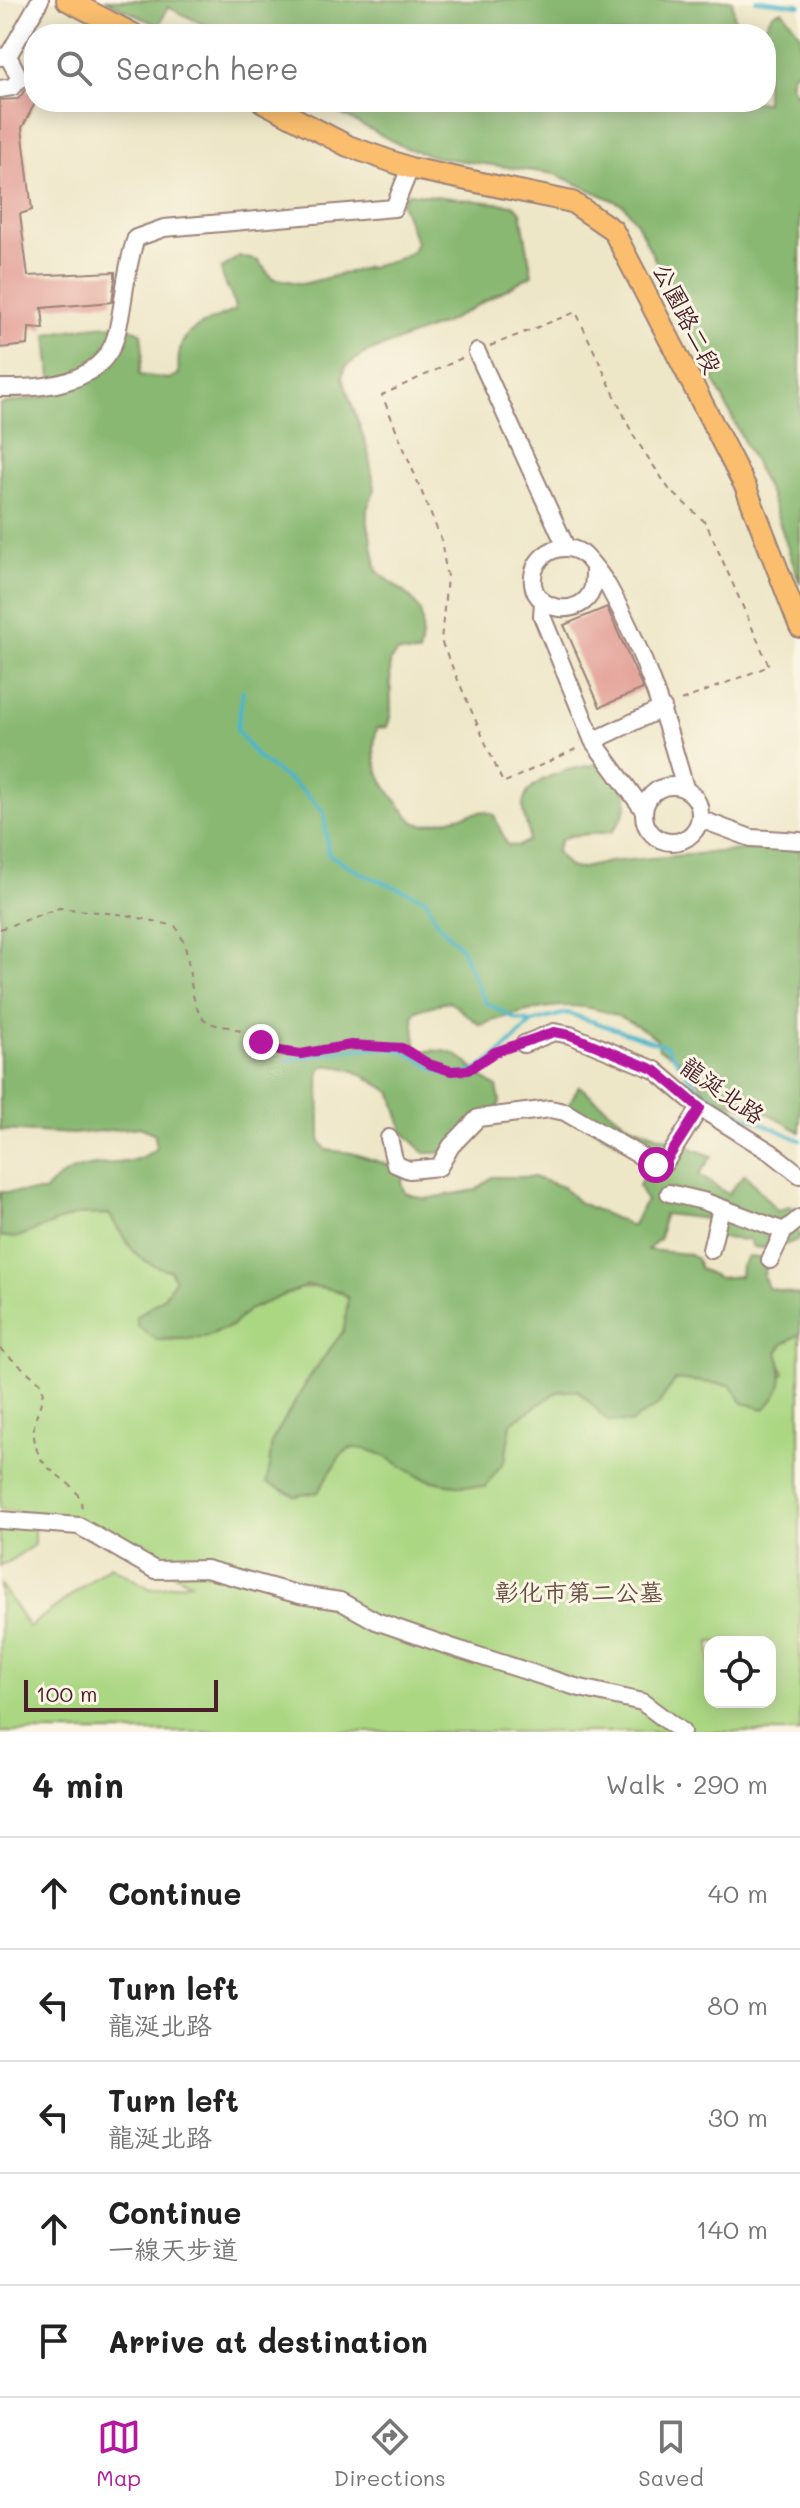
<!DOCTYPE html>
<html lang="en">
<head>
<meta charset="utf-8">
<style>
	:root { --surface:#fff; --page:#f6f6f6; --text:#222; --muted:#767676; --line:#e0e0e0; --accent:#b5179e }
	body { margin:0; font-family:Mali,"LXGW WenKai TC",sans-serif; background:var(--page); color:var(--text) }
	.controls { position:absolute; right:24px; bottom:24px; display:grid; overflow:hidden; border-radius:16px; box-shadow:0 4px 20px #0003 }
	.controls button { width:72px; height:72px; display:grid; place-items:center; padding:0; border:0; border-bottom:2px solid var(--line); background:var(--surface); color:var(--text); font:40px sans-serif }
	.scale { position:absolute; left:24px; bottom:20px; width:194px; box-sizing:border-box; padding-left:8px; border:4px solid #4a1f2b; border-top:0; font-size:22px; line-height:28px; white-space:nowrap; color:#4a1f2b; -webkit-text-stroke:6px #fcf5e5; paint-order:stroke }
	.stop { position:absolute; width:24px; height:24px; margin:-18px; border:6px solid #b5179e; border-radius:50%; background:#fff }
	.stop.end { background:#b5179e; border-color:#fff; box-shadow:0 2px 8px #0008 }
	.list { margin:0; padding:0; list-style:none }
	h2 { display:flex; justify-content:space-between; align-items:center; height:104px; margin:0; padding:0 32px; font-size:34px }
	h2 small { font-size:26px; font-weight:400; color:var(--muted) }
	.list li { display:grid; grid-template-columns:52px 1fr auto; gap:24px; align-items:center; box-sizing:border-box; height:112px; padding:0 32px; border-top:2px solid var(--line) }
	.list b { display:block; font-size:30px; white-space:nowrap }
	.list p { margin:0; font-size:26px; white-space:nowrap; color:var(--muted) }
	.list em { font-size:26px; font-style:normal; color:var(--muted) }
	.icon { flex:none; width:44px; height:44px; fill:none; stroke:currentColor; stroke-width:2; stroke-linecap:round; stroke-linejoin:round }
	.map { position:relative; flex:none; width:800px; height:1732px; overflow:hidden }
	.search { position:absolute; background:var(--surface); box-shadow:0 4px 20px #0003; left:24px; right:24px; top:24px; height:88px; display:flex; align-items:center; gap:20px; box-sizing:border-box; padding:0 28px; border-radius:32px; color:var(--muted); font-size:30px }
	.sheet { height:664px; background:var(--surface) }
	nav { display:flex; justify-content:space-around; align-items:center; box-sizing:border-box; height:112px; border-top:2px solid var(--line); background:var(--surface); font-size:22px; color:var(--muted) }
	nav a { display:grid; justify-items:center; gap:4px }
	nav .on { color:var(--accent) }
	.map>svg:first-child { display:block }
	.green { fill:#abd783; stroke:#7a7b57; stroke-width:2; fill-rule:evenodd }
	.forest { fill:#88b871; stroke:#696c4e; stroke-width:2 }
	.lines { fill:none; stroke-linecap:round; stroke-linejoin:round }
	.stream { stroke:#4bb5c9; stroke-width:4 }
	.building { fill:#e19991 }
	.minor-casing { stroke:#9c8279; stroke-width:20 }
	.major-casing { stroke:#9c8279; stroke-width:24 }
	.path { stroke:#9c8279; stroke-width:2; stroke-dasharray:6 6; stroke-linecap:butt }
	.minor { stroke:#fff; stroke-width:16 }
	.major { stroke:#fabe6e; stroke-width:20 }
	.route { stroke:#b5179e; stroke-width:10 }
	.labels { text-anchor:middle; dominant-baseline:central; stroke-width:6; stroke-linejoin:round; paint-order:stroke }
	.street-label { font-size:24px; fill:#4a1f2b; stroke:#fcf5e5 }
	.park-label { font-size:24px; fill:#624d41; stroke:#fcf5e5 }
</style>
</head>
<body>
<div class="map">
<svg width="800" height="1732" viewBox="0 0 800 1732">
	<rect width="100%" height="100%" fill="#fcf5e5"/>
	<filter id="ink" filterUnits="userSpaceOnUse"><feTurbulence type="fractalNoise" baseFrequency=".0125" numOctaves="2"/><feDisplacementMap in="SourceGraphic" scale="16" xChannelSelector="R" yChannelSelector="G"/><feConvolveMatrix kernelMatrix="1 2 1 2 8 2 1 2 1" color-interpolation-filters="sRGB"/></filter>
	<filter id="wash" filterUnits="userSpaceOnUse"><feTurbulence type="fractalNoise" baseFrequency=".006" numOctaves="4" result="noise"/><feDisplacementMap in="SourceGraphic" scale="32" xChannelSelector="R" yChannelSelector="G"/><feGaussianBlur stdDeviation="1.8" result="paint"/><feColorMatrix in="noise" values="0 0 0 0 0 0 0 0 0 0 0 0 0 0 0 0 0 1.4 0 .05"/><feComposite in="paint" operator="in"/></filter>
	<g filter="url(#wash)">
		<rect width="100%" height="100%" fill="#ede6c7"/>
		<path class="green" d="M109,1214C127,1242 135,1264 170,1270L175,1280L163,1298L136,1317L157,1340C182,1339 208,1339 231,1326C238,1322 242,1314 249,1309C277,1293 321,1275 349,1298L344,1330L311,1375L272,1441L318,1492C326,1479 334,1458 347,1451C372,1437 399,1468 420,1477C434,1482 450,1483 463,1486L505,1460L511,1423L557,1392L578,1390L608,1421L657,1406L676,1379L731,1385L743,1403L784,1373L777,1353L783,1344L800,1334V1732H0V1584L29,1627L110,1566L151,1589L191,1582L66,1521L0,1509V1236L15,1238L76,1215ZM710,1642H770V1702H710Z
			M34,1524V1545L0,1567V1526Z"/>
		<path class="forest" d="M105,0H732L735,21L743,27L762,31L773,13L782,10L800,34V69L793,73L790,83L795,93L800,92V584L770,495L637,223L624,205L555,174L436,157L404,147L318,102H766V34H211L213,29L168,7L159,26Z
			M408,193L513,205L521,212L532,275L445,323L363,354L345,367L342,377L367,447L375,489L367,509V519L377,571C415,602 430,603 419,654L397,652L390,661L391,714L387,727L377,728C365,768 390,794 414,822L424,825L484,811L494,815L507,845L518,846L528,841C531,829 524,822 523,810C520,777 576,767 599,764C628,789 638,798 612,832L569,836L560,841L556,852L569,867L578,869L609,862L774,847L800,850V1132L769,1114L726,1102L707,1092L679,1059L659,1049L657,1039C595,993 549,1002 480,1025L449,1001L417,1010L413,1016L416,1045L422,1051C469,1047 461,1067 497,1087L500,1101L498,1108L440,1153H425L403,1132L392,1093C370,1079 350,1064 323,1066L319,1073L320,1141L326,1150L352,1153L407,1171L401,1183L405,1193L425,1199L476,1190L492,1177H533L563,1187L578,1202L632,1226L646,1201L639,1186L650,1159L564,1113L579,1086L627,1124L712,1156L699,1175L728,1194L745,1174L777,1211L791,1206L800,1239L774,1249L753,1247L749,1240L707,1237V1219L664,1214L660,1238L647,1250L688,1254L697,1259L700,1269L719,1278L740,1276L741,1266L748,1257L759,1258L765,1266L764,1277L768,1288L800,1295V1334L783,1344L777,1353C785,1376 784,1393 764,1409L743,1403L730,1385L676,1379L657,1406L630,1423L608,1421L578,1390L557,1392L511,1423L505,1460L485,1487C464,1486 437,1485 418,1475C394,1464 379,1447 350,1448L341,1455L318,1492L296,1496L267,1483L272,1441L311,1375L344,1330L348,1298L340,1291L308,1285L248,1310L233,1325L202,1338L157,1340L138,1327L136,1317L163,1298L175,1280L170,1270C135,1264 127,1242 109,1214L76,1215L15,1238L0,1236V1192H44C80,1148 124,1177 156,1148L155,1134L140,1127L73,1134L0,1130V404L48,396L52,387L47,334C76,330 114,318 141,332L143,353L139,375L169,379L179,374C174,328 199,327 235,310C234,294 223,285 221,269L239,256L258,261L272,278L303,284L393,261L412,252L416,242L401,202Z"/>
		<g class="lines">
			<path class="stream" d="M756,0L800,5
				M243,691L237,730L257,757L302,790L324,812L328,854L365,875L426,899L436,921L460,947L485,1002L515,1019L532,1022L567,1013L666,1046L696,1086L736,1112L800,1140
				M287,1060C315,1055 378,1042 405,1052C418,1057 430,1068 443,1073C477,1085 510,1043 531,1023"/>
		</g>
		<g id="blocks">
			<path class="building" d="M26,89L34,92V105L22,128L32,210L20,214L28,276L115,272V278L112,302L42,308L44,329L29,328L28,345L0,348V100L18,99Z
				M607,607L643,689L600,707L564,625Z"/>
		</g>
	</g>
	<g filter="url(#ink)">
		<use href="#blocks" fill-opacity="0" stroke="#9c8279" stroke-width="2"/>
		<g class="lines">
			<g class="minor-casing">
				<path id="minor" d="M0,57L8,56L40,0
					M0,89L12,87L20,79L8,56
					M477,352L566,547
					M0,388C42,389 102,385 116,336C125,303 124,272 136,238L164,228L394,208L410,168
					M594,571C594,577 594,585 592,590C582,617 537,613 533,584C530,556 560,538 583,554C590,560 604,579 609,588C644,650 666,720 685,788
					M543,602L542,616L593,741L663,708
					M593,741L643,809
					M644 814a28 28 0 1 1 56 0a28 28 0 1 1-56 0Z
					M700,819L751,838L800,841
					M524,1044L554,1032L570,1035L655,1070L700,1108L772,1153L800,1175
					M389,1138L395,1164L409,1170L439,1167L451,1146L478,1118L550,1109L565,1112L656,1165L665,1163L700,1108
					M669,1193L703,1201L784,1231
					M711,1250L721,1208
					M770,1260L784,1231L800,1218
					M0,1520L79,1526L155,1570L206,1569L300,1595L340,1601L376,1621L451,1647L576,1687L642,1702L682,1732"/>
			</g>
			<g class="major-casing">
				<path id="major" d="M67,0L133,34
					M263,102L348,146L410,168L572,202L613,230L746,488L800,627"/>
			</g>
			<path class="path" d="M490,346L576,312L633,435L669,489L706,523L769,666L678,702
				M462,358L382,395L441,539L447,577L441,641L503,783L578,748
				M0,929L59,908L127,915L175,926C195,951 185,997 203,1018C211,1027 225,1025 236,1029C251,1035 264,1047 279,1051C311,1061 352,1043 388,1046C417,1049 435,1076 467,1070C482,1067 493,1052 509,1048
				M0,1349L43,1385C43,1415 26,1419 38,1453C46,1476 87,1484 81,1513"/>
			<use href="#minor" class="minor"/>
			<use href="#major" class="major"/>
		</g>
	</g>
	<g class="lines" filter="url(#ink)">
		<path class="route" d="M261,1042L279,1051L301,1054L351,1045L402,1048L429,1064L451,1071L468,1070L495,1052L554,1032L570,1035L655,1070L700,1108L665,1163L656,1165"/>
	</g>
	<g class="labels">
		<g class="street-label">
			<text transform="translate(688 318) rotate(63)">公園路二段</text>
			<text transform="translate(723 1090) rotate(35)">龍涎北路</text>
		</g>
		<g class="park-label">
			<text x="579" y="1591">彰化市第二公墓</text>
		</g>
	</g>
</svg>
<div class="controls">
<button><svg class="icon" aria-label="locate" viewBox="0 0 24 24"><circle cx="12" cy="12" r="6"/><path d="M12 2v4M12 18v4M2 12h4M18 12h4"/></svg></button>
</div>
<div class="scale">100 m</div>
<div class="stop" style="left:656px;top:1165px"></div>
<div class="stop end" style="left:261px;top:1042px"></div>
<div class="search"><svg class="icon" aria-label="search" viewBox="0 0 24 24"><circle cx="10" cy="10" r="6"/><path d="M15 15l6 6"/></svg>Search here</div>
</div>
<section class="sheet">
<h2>4 min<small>Walk · 290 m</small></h2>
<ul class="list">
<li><svg class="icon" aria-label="ahead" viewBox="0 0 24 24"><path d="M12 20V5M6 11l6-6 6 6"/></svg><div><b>Continue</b></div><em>40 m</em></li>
<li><svg class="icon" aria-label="left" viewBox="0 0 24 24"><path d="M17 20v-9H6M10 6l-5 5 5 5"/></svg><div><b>Turn left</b><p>龍涎北路</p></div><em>80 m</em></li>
<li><svg class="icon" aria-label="left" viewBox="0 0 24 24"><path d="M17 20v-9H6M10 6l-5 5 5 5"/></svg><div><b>Turn left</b><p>龍涎北路</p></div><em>30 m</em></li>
<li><svg class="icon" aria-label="ahead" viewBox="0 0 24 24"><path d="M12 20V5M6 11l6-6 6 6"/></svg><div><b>Continue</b><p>一線天步道</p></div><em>140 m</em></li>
<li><svg class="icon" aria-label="arrive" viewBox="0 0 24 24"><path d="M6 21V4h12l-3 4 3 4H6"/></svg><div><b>Arrive at destination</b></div></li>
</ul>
</section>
<nav>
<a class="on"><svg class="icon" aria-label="map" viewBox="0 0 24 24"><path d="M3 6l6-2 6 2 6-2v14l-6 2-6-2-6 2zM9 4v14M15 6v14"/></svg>Map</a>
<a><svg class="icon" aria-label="directions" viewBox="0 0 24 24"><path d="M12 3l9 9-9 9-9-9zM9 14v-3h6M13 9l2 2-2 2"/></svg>Directions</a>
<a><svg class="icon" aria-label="saved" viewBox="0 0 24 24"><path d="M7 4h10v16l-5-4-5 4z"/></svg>Saved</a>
</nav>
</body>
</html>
